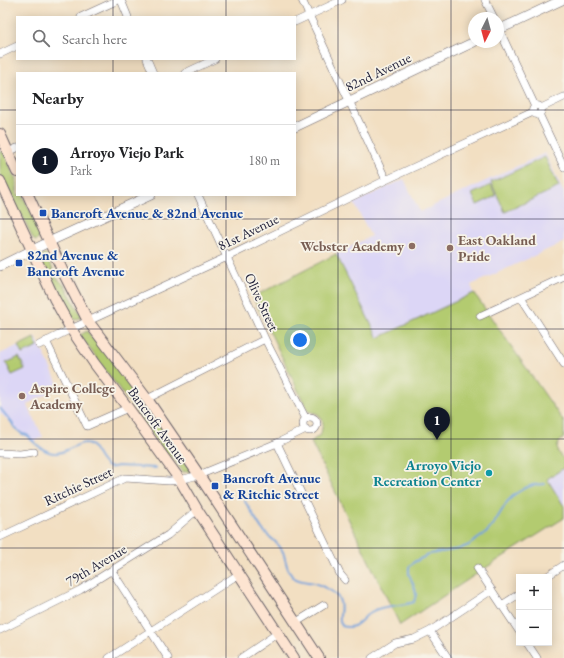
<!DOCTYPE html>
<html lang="en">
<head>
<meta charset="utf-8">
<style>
	:root { --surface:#fff; --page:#f6f6f6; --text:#202124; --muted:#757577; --line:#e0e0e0; --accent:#111827 }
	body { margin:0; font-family:"EB Garamond",serif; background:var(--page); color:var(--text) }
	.controls { position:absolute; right:12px; bottom:12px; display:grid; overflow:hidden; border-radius:0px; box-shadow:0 2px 10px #0003 }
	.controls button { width:36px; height:36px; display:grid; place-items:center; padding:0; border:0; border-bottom:1px solid var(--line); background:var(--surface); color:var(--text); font:20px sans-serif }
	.compass { position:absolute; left:468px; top:12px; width:36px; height:36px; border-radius:50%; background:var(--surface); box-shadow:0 2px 10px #0003; rotate:186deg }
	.you { position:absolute; left:300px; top:340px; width:14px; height:14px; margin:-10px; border:3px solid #fff; border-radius:50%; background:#1a73e8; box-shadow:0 0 0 6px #1a73e833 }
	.badge { display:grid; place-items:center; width:26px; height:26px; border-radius:50%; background:var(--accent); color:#fff; font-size:13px; font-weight:700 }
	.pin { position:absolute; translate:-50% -33px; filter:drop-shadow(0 1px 2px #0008) }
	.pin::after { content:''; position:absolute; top:21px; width:14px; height:12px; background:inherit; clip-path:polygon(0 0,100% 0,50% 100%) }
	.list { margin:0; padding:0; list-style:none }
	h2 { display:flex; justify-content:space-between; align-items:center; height:52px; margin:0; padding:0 16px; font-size:17px }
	h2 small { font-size:13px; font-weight:400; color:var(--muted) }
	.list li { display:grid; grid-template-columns:26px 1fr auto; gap:12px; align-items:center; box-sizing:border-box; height:72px; padding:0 16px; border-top:1px solid var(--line) }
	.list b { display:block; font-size:15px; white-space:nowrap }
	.list p { margin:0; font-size:13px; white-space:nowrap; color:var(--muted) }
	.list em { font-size:13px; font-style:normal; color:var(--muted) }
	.icon { flex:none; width:22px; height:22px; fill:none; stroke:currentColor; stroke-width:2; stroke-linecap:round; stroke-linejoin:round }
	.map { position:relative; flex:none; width:564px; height:658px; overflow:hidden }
	.search { position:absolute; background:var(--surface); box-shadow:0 2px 10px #0003; left:16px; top:16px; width:280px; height:44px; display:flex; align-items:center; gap:10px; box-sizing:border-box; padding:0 14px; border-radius:0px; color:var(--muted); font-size:15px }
	.panel { position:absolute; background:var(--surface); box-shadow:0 2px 10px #0003; left:16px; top:72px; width:280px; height:124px; border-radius:0px }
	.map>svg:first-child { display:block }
	.built { fill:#dcd6f6 }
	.green { fill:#b3cb70; stroke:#6a7656 }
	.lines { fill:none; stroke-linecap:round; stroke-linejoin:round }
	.stream { stroke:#74a3dd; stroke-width:2 }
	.minor-casing { stroke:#6b646a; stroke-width:8 }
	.tertiary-casing { stroke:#6b646a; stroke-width:10 }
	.secondary-casing { stroke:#6b646a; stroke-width:12 }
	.minor { stroke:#fff; stroke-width:7 }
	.tertiary { stroke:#fff; stroke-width:9 }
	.secondary { stroke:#fde4d1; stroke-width:10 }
	.grid { fill:none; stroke:#22223b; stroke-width:1; stroke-opacity:0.55 }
	.transit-dot { fill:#1a4fb4; stroke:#f7f3e8; stroke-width:1.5 }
	.education-dot { fill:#8d6e63; stroke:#f7f3e8; stroke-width:1.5 }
	.culture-dot { fill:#0f9aa8; stroke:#f7f3e8; stroke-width:1.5 }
	.labels { text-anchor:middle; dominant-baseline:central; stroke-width:3.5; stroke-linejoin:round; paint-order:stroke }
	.street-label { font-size:14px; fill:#22223b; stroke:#f7f3e8 }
	.transit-label { font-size:14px; font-weight:bold; fill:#164399; stroke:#f7f3e8; text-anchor:start }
	.education-label { font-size:14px; font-weight:bold; fill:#785e54; stroke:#f7f3e8; text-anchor:start }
	.culture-label { font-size:14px; font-weight:bold; fill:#0d838f; stroke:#f7f3e8; text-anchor:end }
</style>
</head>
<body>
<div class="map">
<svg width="564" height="658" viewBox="0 0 564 658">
	<rect width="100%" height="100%" fill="#f7f3e8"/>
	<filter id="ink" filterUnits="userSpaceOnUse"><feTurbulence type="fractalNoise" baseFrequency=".025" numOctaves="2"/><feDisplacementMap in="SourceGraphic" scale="8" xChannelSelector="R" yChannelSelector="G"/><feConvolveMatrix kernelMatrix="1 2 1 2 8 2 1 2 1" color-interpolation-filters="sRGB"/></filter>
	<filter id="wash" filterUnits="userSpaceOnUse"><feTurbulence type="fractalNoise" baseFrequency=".012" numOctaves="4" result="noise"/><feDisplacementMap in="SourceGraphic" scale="16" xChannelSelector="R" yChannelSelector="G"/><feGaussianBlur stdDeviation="0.9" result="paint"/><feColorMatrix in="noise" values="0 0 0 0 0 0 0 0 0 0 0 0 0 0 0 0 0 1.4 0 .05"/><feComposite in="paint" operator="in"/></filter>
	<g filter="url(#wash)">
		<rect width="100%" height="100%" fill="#f2dfc2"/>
		<path class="built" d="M545,153L564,193V242L471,285L474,293L377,338L336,254L371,236L354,203L404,179L420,212Z
			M36,337L60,388L27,404L43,437L32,442L0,413V354Z
			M564,468V506L547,479Z"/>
		<path class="green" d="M3,151L17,182V195H23L41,235L42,237L35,241L32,237L23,217L16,209L0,174V152Z
			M545,157L559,187L505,212L491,182Z
			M491,185L496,196L477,205L472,194Z
			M45,254L48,258L56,277L65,286L82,317L75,320L72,317L65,305L56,296L38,258Z
			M336,254L378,338L474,293L564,422V438C555,444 555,452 564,459V468L547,479L564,506V518L487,567L400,625L311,442L321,434L323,422L318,414L308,411L253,297Z
			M87,331L98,345L106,350L146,405L135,410L81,337L80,335Z
			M34,338L38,347L22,354L18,346Z
			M19,357L25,369L12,375L6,363Z
			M149,407L192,471L183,472L174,459L166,453L136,412Z"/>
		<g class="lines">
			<path class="stream" d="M0,408L12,423L14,427L22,434L27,435C33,442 44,452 54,453C66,455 83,436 92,446C96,451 102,465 108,467C111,468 115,467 118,466L156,468
				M244,500C250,509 256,520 262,529C268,537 279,542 283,552C286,560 286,570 293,577C299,582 307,581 314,583C322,585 335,592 339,599C343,606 339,614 340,621C341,623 342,625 342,626C357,631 361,618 371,612C384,604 400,607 414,602L416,594L415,589L409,574V567L414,562L430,554L459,549L469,545L486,533L493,525L507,502L515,494L525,488L533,485L545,484"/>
		</g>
	</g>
	<g filter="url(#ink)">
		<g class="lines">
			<g class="minor-casing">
				<path id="minor" d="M121,0L128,17
					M302,0L352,107L386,180
					M485,0L494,18
					M81,17L118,0
					M295,22L342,0
					M498,27L535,106
					M0,54L17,46
					M147,59L153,73
					M185,73L215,59
					M532.5 110a4.5 4.5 0 1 1 9 0a4.5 4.5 0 1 1-9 0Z
					M541,108L564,97
					M539,114L564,167
					M8,152L17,148
					M198,195L265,339L306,419
					M521,297L564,364
					M480,316L564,277
					M46,341L87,426L128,408
					M39,345L71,329L227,257L386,180L533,112
					M147,399L265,339
					M303 424a7 7 0 1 1 14 0a7 7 0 1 1-14 0Z
					M277,443L340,574L345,580
					M0,453L20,454L34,452
					M0,537L125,478L169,481L180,480L199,475L277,443L306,429
					M477,568L519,631
					M112,571L168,658
					M546,577L564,565
					M502,605L519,594
					M295,623L324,605
					M0,630L80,590L168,535L191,515L198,511
					M430,631L448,658
					M527,643L537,658
					M109,658L239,574
					M241,658L278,633
					M372,658L395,643L414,639L430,631L492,590"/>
			</g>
			<g class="tertiary-casing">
				<path id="tertiary" d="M498,30L562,0
					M295,127L474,42
					M0,266L55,239L151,195"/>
			</g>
			<g class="secondary-casing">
				<path id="secondary" d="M0,134L17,172
					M0,181L54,298L71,329L94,363L128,408L180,480L198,511L239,574L294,658
					M28,195L64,274L88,321L147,399L199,475L319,658"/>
			</g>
			<use href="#minor" class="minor"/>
			<use href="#tertiary" class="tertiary"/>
			<use href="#secondary" class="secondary"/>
		</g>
	</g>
	<path class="grid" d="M113,0V17M226,0V17M338,0V658M451,0V658M113,59V73M226,59V73M0,110H17M295,110H564M113,195V658M226,195V658M0,219H564M0,329H564M0,439H564M0,548H564"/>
	<g class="transit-dot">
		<rect x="39" y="209" width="8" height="8" rx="2"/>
		<rect x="15" y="259" width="8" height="8" rx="2"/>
		<rect x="211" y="482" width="8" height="8" rx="2"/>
	</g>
	<g class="education-dot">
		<circle cx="412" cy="246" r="4"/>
		<circle cx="450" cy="248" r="4"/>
		<circle cx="22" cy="396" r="4"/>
	</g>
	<circle class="culture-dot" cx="489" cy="473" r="4"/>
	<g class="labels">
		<g class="street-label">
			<text transform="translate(378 72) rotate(-26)">82nd Avenue</text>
			<text transform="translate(248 232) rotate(-26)">81st Avenue</text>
			<text transform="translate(262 302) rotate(65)">Olive Street</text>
			<text transform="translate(158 425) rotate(54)">Bancroft Avenue</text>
			<text transform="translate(78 486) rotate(-25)">Ritchie Street</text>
			<text transform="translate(96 565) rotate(-31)">79th Avenue</text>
		</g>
		<g class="transit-label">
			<text x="51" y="213">Bancroft Avenue &amp; 82nd Avenue</text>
			<text x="27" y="255">82nd Avenue &amp;<tspan x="27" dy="16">Bancroft Avenue</tspan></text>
			<text x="223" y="478">Bancroft Avenue<tspan x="223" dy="16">&amp; Ritchie Street</tspan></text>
		</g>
		<g class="education-label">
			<text x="458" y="240">East Oakland<tspan x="458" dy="16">Pride</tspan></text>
			<text x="404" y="246" text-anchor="end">Webster Academy</text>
			<text x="30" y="388">Aspire College<tspan x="30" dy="16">Academy</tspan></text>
		</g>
		<g class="culture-label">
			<text x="481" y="465">Arroyo Viejo<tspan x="481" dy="16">Recreation Center</tspan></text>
		</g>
	</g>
</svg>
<div class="controls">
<button>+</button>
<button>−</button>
</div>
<svg class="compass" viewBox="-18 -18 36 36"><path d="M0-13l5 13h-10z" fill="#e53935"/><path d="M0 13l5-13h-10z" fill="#757577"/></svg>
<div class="you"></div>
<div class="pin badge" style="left:437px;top:440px">1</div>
<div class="search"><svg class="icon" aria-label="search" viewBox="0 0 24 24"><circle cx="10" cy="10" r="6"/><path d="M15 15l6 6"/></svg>Search here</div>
<section class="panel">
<h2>Nearby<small></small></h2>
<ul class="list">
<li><span class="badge">1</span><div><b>Arroyo Viejo Park</b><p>Park</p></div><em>180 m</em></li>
</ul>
</section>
</div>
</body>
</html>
